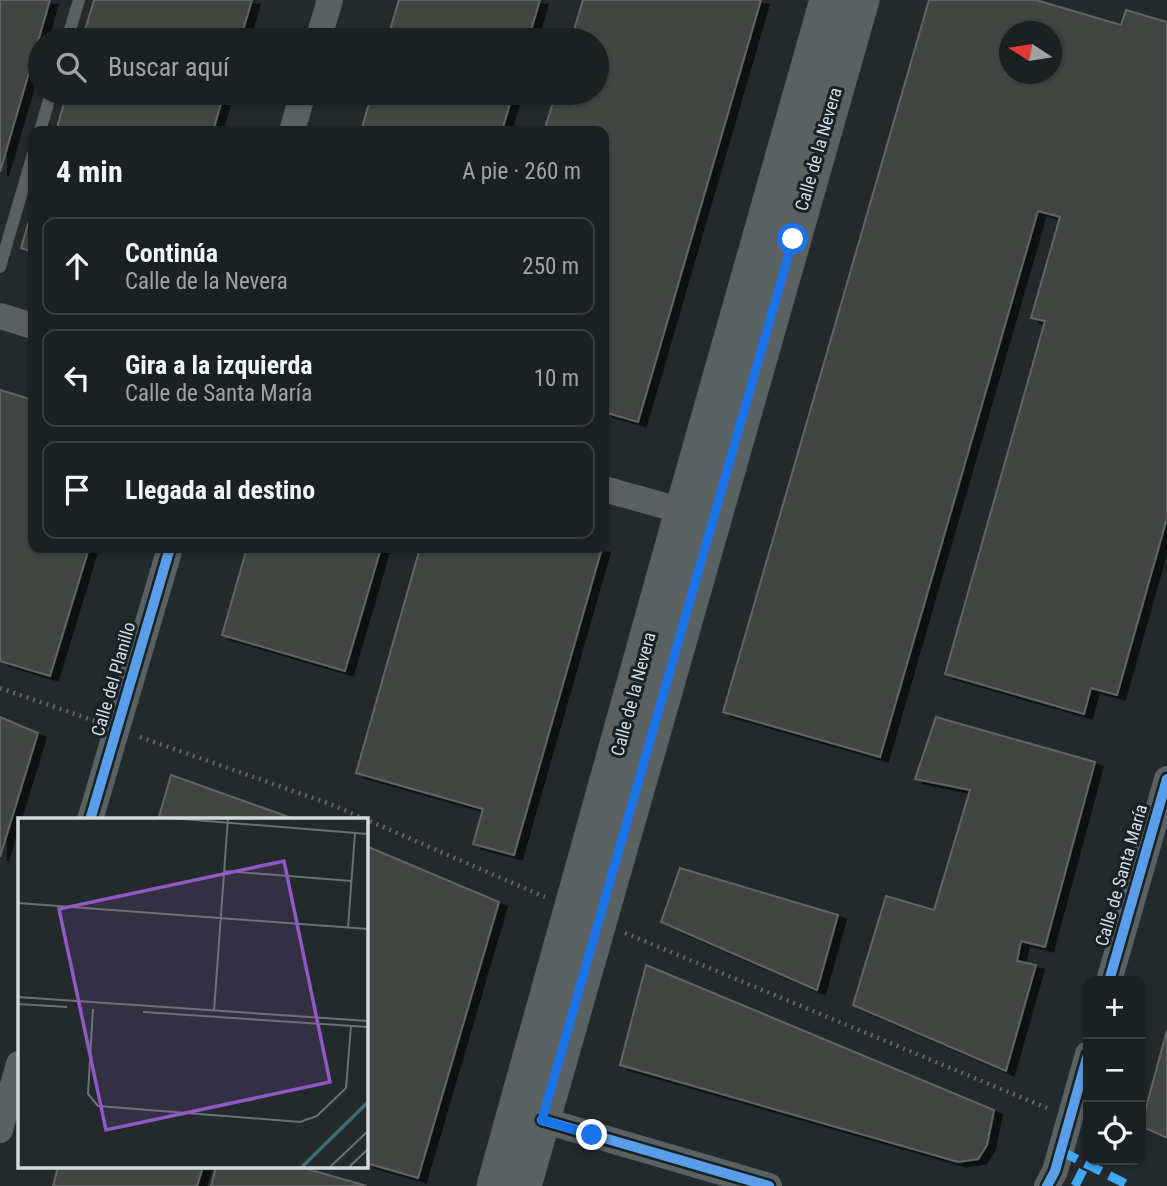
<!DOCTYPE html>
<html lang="es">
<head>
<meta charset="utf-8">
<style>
	:root { --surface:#1b2021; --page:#24282a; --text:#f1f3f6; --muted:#a0a3a5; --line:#393e3f }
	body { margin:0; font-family:"Roboto Condensed",sans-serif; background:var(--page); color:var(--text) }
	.controls { position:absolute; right:21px; bottom:21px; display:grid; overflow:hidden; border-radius:14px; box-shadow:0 2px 5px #0004 }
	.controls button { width:63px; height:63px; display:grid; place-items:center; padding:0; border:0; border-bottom:2px solid var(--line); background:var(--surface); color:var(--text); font:35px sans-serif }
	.compass { position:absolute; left:999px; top:21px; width:63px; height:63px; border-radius:50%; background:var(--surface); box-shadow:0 2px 5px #0004; rotate:282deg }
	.stop { position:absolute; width:21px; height:21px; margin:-16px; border:5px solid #1a73e8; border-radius:50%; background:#fff }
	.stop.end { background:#1a73e8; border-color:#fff; box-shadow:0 2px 7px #0008 }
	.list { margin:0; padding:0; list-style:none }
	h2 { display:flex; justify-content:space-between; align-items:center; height:91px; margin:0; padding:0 28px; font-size:30px }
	h2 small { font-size:23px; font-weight:400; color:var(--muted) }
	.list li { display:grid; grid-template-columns:46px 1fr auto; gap:21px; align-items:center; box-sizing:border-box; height:98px; margin:0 14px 14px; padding:0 14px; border:2px solid var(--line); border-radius:14px }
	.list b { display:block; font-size:26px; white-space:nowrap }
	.list p { margin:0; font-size:23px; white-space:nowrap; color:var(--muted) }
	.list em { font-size:23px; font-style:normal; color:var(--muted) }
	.icon { flex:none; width:38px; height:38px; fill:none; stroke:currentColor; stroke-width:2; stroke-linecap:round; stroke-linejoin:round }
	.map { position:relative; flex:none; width:1167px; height:1186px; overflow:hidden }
	.search { position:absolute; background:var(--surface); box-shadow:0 2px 5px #0004; left:28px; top:28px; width:581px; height:77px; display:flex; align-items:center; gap:18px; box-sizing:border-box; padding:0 24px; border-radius:38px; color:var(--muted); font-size:26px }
	.panel { position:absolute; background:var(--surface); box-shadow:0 2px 5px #0004; left:28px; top:126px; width:581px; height:427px; border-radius:14px }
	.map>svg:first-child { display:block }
	.building { fill:#434443; stroke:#626463; stroke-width:2; fill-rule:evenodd; filter:url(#shadow) }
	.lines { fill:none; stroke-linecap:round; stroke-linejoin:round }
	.path { stroke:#5f6364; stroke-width:4.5; stroke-dasharray:2 5; stroke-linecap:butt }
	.service { stroke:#5b6061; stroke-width:12 }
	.minor { stroke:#5b6061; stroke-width:26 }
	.secondary { stroke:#5b6061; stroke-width:37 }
	.quiet { stroke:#3fa9f5; stroke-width:9; stroke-dasharray:18 9; stroke-linecap:butt }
	.cycleway-casing { stroke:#172226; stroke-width:15 }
	.cycleway { stroke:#5a9eea; stroke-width:10 }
	.route { stroke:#1a73e8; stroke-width:9 }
	.labels { text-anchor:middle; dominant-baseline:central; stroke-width:6; stroke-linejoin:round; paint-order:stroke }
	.street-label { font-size:18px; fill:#d4dbde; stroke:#172226 }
	.inset-river { fill:none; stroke:#3d6c7b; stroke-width:3.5 }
	.inset-road { fill:none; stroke:#6a7173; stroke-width:2 }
	.view { fill:#9158c7; fill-opacity:0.15; stroke:#9158c7; stroke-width:3.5 }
	.inset-edge { fill:none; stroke:#d4dbde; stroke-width:3.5 }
</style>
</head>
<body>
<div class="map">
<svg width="1167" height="1186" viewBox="0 0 1167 1186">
	<defs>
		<filter id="shadow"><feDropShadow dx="8" dy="4.5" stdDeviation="0" flood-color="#0009"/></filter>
	</defs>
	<rect width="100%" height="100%" fill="#242a2c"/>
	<path class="building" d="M0,0H50L0,172Z
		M94,0H252L240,40H82Z
		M399,0H540L528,40H387Z
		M583,0H761L638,422L604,412V131H544L556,93H597V40H571Z
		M929,0H1036L1121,25L1126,10L1167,22V518L1117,695L1091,688L1084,714L945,674L1045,321L1031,318L1060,217L1038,211L880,757L723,712ZM1010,32H1052V74H1010Z
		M67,93H224L213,131H56Z
		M372,93H513L502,131H361Z
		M33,207V252L21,248Z
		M0,390L33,400V548H89L50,676L0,661Z
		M247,548H381L345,671L222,635Z
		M420,548H602L514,855L473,844L483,809L356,773Z
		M0,717L38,733L0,857Z
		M936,717L1095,762L1045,947L1021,941L1017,961L1036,965L1006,1071L853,1005L886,896L934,910L970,790L915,779Z
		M171,775L297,820H158Z
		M366,846L499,902L418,1178L366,1163Z
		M680,868L838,915L817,990L661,922Z
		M646,965L994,1110L987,1145L978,1159L958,1162L620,1065Z
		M1167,1030V1138L1141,1126Z
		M58,1167H203L197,1186H53Z
		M216,1167H300L367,1186H211Z"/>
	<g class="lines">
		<path class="path" d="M0,688L95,721
			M140,737L330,804L545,897
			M625,933L1047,1108"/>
		<path class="service" d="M67,40L79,0
			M40,131L51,93
			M0,267L33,154"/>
		<path class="minor" d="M318,40L330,0
			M292,131L303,93
			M0,316L33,326
			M604,489L683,511
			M90,820L170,548
			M1109,981L1167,779
			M542,1120L769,1186
			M0,1130L19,1064
			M1047,1186L1055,1171L1088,1054"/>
		<path class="secondary" d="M495,1186L683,511L828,0
			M523,1186L861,0"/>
		<path class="quiet" d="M1061,1151L1130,1186
			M1075,1186L1086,1164"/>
		<g class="cycleway-casing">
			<path id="cycleway" d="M90,820L170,548
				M1109,981L1167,779
				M542,1120L769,1186
				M1047,1186L1055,1171L1088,1054"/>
		</g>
		<use href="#cycleway" class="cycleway"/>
	</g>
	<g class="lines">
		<path class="route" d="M592,1135L542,1120L793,239"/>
	</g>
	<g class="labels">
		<g class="street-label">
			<text transform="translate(818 149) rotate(-74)">Calle de la Nevera</text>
			<text transform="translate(113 679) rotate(-74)">Calle del Planillo</text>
			<text transform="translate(633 694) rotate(-75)">Calle de la Nevera</text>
			<text transform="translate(1121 875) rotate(-74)">Calle de Santa María</text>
		</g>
	</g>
	<g transform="translate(18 818)">
		<rect width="350" height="350" fill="#242a2c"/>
		<path class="inset-river" d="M283,350L350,284"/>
		<path class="inset-road" d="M152,0L350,16M206,53L333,63M0,85L350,111M330,110L337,15M0,179L350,203M0,186L49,189M75,191L70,276L80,288L282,304L299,298L328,270L333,208M196,193L210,0M125,194L350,209M311,350L350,313M330,350L350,331"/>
		<path class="view" d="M266,43L312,264L88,312L41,91Z"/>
		<rect width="350" height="350" class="inset-edge"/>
	</g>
</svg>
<div class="controls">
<button>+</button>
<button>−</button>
<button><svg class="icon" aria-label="locate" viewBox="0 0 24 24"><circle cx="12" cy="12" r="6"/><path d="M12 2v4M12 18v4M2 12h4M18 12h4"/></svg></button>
</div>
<svg class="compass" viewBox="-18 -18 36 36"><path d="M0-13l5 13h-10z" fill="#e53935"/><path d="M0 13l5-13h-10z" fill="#a0a3a5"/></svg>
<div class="stop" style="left:793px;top:239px"></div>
<div class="stop end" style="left:592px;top:1135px"></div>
<div class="search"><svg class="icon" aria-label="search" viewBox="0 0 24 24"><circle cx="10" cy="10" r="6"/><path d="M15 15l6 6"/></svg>Buscar aquí</div>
<section class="panel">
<h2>4 min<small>A pie · 260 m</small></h2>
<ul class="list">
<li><svg class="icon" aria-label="ahead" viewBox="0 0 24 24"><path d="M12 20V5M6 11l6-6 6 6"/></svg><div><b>Continúa</b><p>Calle de la Nevera</p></div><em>250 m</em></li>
<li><svg class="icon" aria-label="left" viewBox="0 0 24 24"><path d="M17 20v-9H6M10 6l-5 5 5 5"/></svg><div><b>Gira a la izquierda</b><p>Calle de Santa María</p></div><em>10 m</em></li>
<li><svg class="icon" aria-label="arrive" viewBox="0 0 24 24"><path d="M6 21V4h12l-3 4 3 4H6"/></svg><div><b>Llegada al destino</b></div></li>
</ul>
</section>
</div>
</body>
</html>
